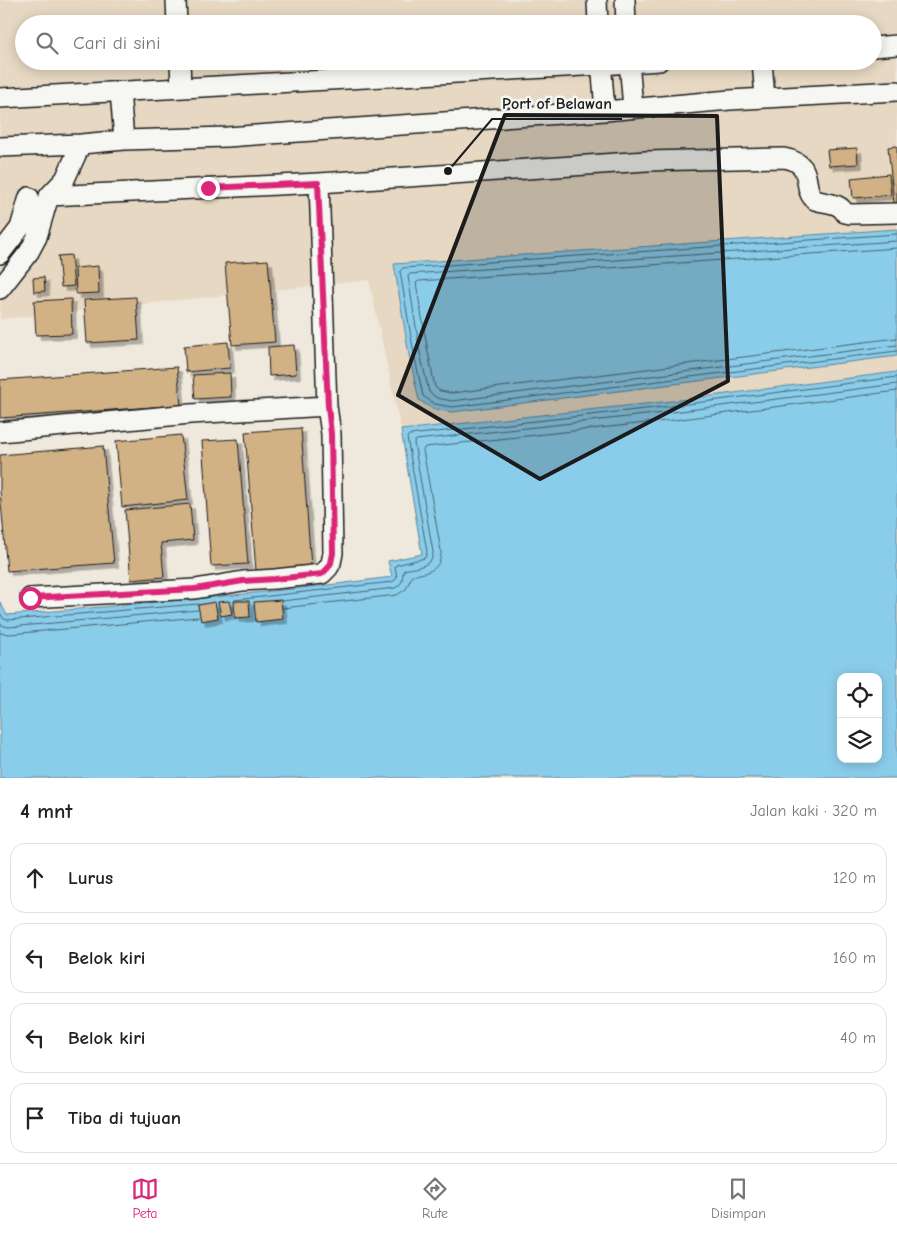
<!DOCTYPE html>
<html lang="id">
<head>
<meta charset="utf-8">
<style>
	:root { --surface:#fff; --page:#f2f2f2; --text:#222; --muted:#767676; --line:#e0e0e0; --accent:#db2777 }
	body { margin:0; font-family:"Comic Neue",sans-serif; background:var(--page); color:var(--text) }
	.controls { position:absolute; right:15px; bottom:15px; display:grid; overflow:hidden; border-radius:10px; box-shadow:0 2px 12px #0003 }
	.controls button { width:45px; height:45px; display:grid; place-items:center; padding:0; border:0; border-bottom:1px solid var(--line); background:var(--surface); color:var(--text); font:25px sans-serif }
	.stop { position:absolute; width:15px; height:15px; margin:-11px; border:4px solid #db2777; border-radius:50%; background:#fff }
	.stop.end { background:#db2777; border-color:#fff; box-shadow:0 1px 5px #0008 }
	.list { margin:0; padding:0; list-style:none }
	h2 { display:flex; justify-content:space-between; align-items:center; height:65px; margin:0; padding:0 20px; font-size:21px }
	h2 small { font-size:16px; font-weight:400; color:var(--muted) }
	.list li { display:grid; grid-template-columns:32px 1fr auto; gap:15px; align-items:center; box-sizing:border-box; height:70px; margin:0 10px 10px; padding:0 10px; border:1px solid var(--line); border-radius:15px }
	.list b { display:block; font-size:19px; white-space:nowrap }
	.list em { font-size:16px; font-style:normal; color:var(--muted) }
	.icon { flex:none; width:28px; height:28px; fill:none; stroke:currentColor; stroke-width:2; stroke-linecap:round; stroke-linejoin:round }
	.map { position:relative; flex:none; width:897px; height:778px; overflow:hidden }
	.search { position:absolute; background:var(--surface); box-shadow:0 2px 12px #0003; left:15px; right:15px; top:15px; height:55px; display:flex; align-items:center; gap:12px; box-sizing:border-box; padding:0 18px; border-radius:28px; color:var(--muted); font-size:19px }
	.sheet { height:385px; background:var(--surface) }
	nav { display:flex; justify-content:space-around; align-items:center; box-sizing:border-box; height:70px; border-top:1px solid var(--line); background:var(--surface); font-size:14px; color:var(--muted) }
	nav a { display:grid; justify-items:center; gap:2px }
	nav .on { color:var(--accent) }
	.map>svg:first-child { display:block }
	.built { fill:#e6d8c2; fill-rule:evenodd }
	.water { fill:#8acdeb; stroke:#5e8698; fill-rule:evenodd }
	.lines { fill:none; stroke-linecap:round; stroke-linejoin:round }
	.shore { stroke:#48636f; stroke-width:1 }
	.building { fill:#d2b185; stroke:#1c1c1c; filter:url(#shadow) }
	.minor-casing { stroke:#1c1c1c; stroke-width:22 }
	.minor { stroke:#f6f6f2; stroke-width:19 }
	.route { stroke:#db2777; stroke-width:6 }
	.marked { fill:#1c1c1c; fill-opacity:0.2; stroke:#1c1c1c; stroke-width:4; stroke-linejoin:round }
	.leader { fill:none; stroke:#1c1c1c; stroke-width:2 }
	.callout-dot { fill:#1c1c1c; stroke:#f6f6f2; stroke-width:2 }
	.callout-label { font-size:16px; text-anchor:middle; font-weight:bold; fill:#1c1c1c; stroke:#f6f6f2; stroke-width:5; stroke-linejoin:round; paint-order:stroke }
</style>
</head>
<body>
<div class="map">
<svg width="897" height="778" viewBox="0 0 897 778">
	<defs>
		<filter id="shadow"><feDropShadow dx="4.5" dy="4.5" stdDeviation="0" flood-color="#0004"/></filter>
	</defs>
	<rect width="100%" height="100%" fill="#efe8dc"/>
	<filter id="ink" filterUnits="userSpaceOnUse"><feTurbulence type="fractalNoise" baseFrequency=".02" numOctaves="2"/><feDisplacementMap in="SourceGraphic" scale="10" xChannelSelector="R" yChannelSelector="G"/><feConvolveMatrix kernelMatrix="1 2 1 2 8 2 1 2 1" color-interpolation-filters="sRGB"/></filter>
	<g filter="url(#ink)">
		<path class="built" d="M0,0H897V372L672,401L401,430L369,280L0,319ZM24,24H873V61H24Z"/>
		<path class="water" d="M897,229V356L452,412L433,409L419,400L409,355L394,264Z
			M897,372V778H0V602L7,615C136,604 265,594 392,577L388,561L422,554L401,430L672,401ZM841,677H878V759H841Z"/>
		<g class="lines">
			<path class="shore" d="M897,234L403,268L400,271L414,354L423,396L435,404L452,407L897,351
				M897,241L410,274L408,276L420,353L429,392L437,398L452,401L897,345
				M897,248L419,281L416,283L428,352L435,387L440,391L452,393L897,338
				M235,600L392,582L395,580L397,577L395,567L396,565L425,558L427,552L407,437L409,435L672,406L897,377
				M282,601L395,588C405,583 401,578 404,570C416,567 433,567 433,552L414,443L416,440L673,412L897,384
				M283,608L397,595L406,589L412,576C428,572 441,571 441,551L423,450L425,447L674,420L897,391
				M0,613L4,619L8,620L198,604
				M0,624L4,626L9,627L198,610
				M0,633L10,634L199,617"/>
		</g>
		<path class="building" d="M897,146V203H894L888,147Z
			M857,148L858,164L829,166L827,150Z
			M889,174L891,195L853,198L851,178Z
			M18,241L26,248L14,262L7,256Z
			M71,255L74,286L61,287L58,256Z
			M268,260L275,342L232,345L225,263Z
			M98,266L99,293L76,294L75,268Z
			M44,277L45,291L34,292L33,278Z
			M136,297L139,340L87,343L84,300Z
			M71,299L72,334L36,335L34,301Z
			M228,342L230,368L186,372L184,346Z
			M294,345L296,374L269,376L268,347Z
			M177,367L181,405L0,418V380Z
			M230,373L231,397L195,399L193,375Z
			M301,428L311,567L256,571L245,432Z
			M181,435L188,500L122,507L116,441Z
			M238,439L248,564L211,566L202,441Z
			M103,446L114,563L7,571L0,491V455Z
			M190,504L193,540L161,543L164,577L131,580L125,510Z
			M281,600L283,619L256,622L254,602Z
			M229,601L232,614L221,616L218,602Z
			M234,601H249L250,617L235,618Z
			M215,602L218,618L201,621L198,605Z"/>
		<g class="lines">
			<g class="minor-casing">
				<path id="minor" d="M176,0L177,24
					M597,0L598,24
					M625,0L626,24
					M873,47L897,45
					M180,61L181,88
					M601,61L605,111
					M629,61L633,108
					M762,61L765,98
					M120,91L124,140
					M0,98L601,65L659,61
					M0,147L81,144L124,140L227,137L605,111L730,100L897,91
					M49,196L319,183L646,161L784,158C817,164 800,188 815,200C827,204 839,202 845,213L850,214L897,213
					M0,254L20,228L29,197
					M0,289L29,252L37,237L49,196L65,179L81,144
					M0,432L190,414L327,406
					M30,598L195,589L243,581L275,579L322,574L328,568L331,563L333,553L331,434L327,406L319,183"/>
			</g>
			<use href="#minor" class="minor"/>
		</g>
	</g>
	<g class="lines" filter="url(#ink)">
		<path class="route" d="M30,598L195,589L243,581L275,579L322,574L328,568L331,563L333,553L331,434L328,406L318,183L208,188"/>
	</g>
	<path class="marked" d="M505,115L717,116L728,381L540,479L398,395Z"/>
	<path class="leader" d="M448 171L492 119H622"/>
	<circle class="callout-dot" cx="448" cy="171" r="5"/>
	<g class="callout-label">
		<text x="557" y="109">Port of Belawan</text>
	</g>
</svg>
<div class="controls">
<button><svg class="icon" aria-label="locate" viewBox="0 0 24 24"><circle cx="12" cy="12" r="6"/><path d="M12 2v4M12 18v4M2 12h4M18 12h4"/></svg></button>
<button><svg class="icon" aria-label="layers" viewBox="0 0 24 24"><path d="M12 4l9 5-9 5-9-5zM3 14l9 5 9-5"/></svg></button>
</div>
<div class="stop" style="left:30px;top:598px"></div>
<div class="stop end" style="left:208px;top:188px"></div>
<div class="search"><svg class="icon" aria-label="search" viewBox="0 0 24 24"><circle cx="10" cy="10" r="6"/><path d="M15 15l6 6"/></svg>Cari di sini</div>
</div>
<section class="sheet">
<h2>4 mnt<small>Jalan kaki · 320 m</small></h2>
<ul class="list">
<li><svg class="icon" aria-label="ahead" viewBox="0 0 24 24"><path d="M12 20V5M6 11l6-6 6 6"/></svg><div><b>Lurus</b></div><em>120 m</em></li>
<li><svg class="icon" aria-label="left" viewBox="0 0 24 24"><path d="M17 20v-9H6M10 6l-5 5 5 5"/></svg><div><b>Belok kiri</b></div><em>160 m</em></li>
<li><svg class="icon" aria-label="left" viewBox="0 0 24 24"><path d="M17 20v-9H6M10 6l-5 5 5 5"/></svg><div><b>Belok kiri</b></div><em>40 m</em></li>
<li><svg class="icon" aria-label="arrive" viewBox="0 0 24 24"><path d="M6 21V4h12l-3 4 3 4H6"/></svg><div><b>Tiba di tujuan</b></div></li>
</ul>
</section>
<nav>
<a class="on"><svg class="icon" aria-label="map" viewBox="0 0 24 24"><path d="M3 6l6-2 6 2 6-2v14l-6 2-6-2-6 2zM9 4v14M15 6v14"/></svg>Peta</a>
<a><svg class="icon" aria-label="directions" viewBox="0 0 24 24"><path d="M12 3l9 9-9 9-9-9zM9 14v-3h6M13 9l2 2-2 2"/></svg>Rute</a>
<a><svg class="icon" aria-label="saved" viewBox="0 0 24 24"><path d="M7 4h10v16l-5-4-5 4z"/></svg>Disimpan</a>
</nav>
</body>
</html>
